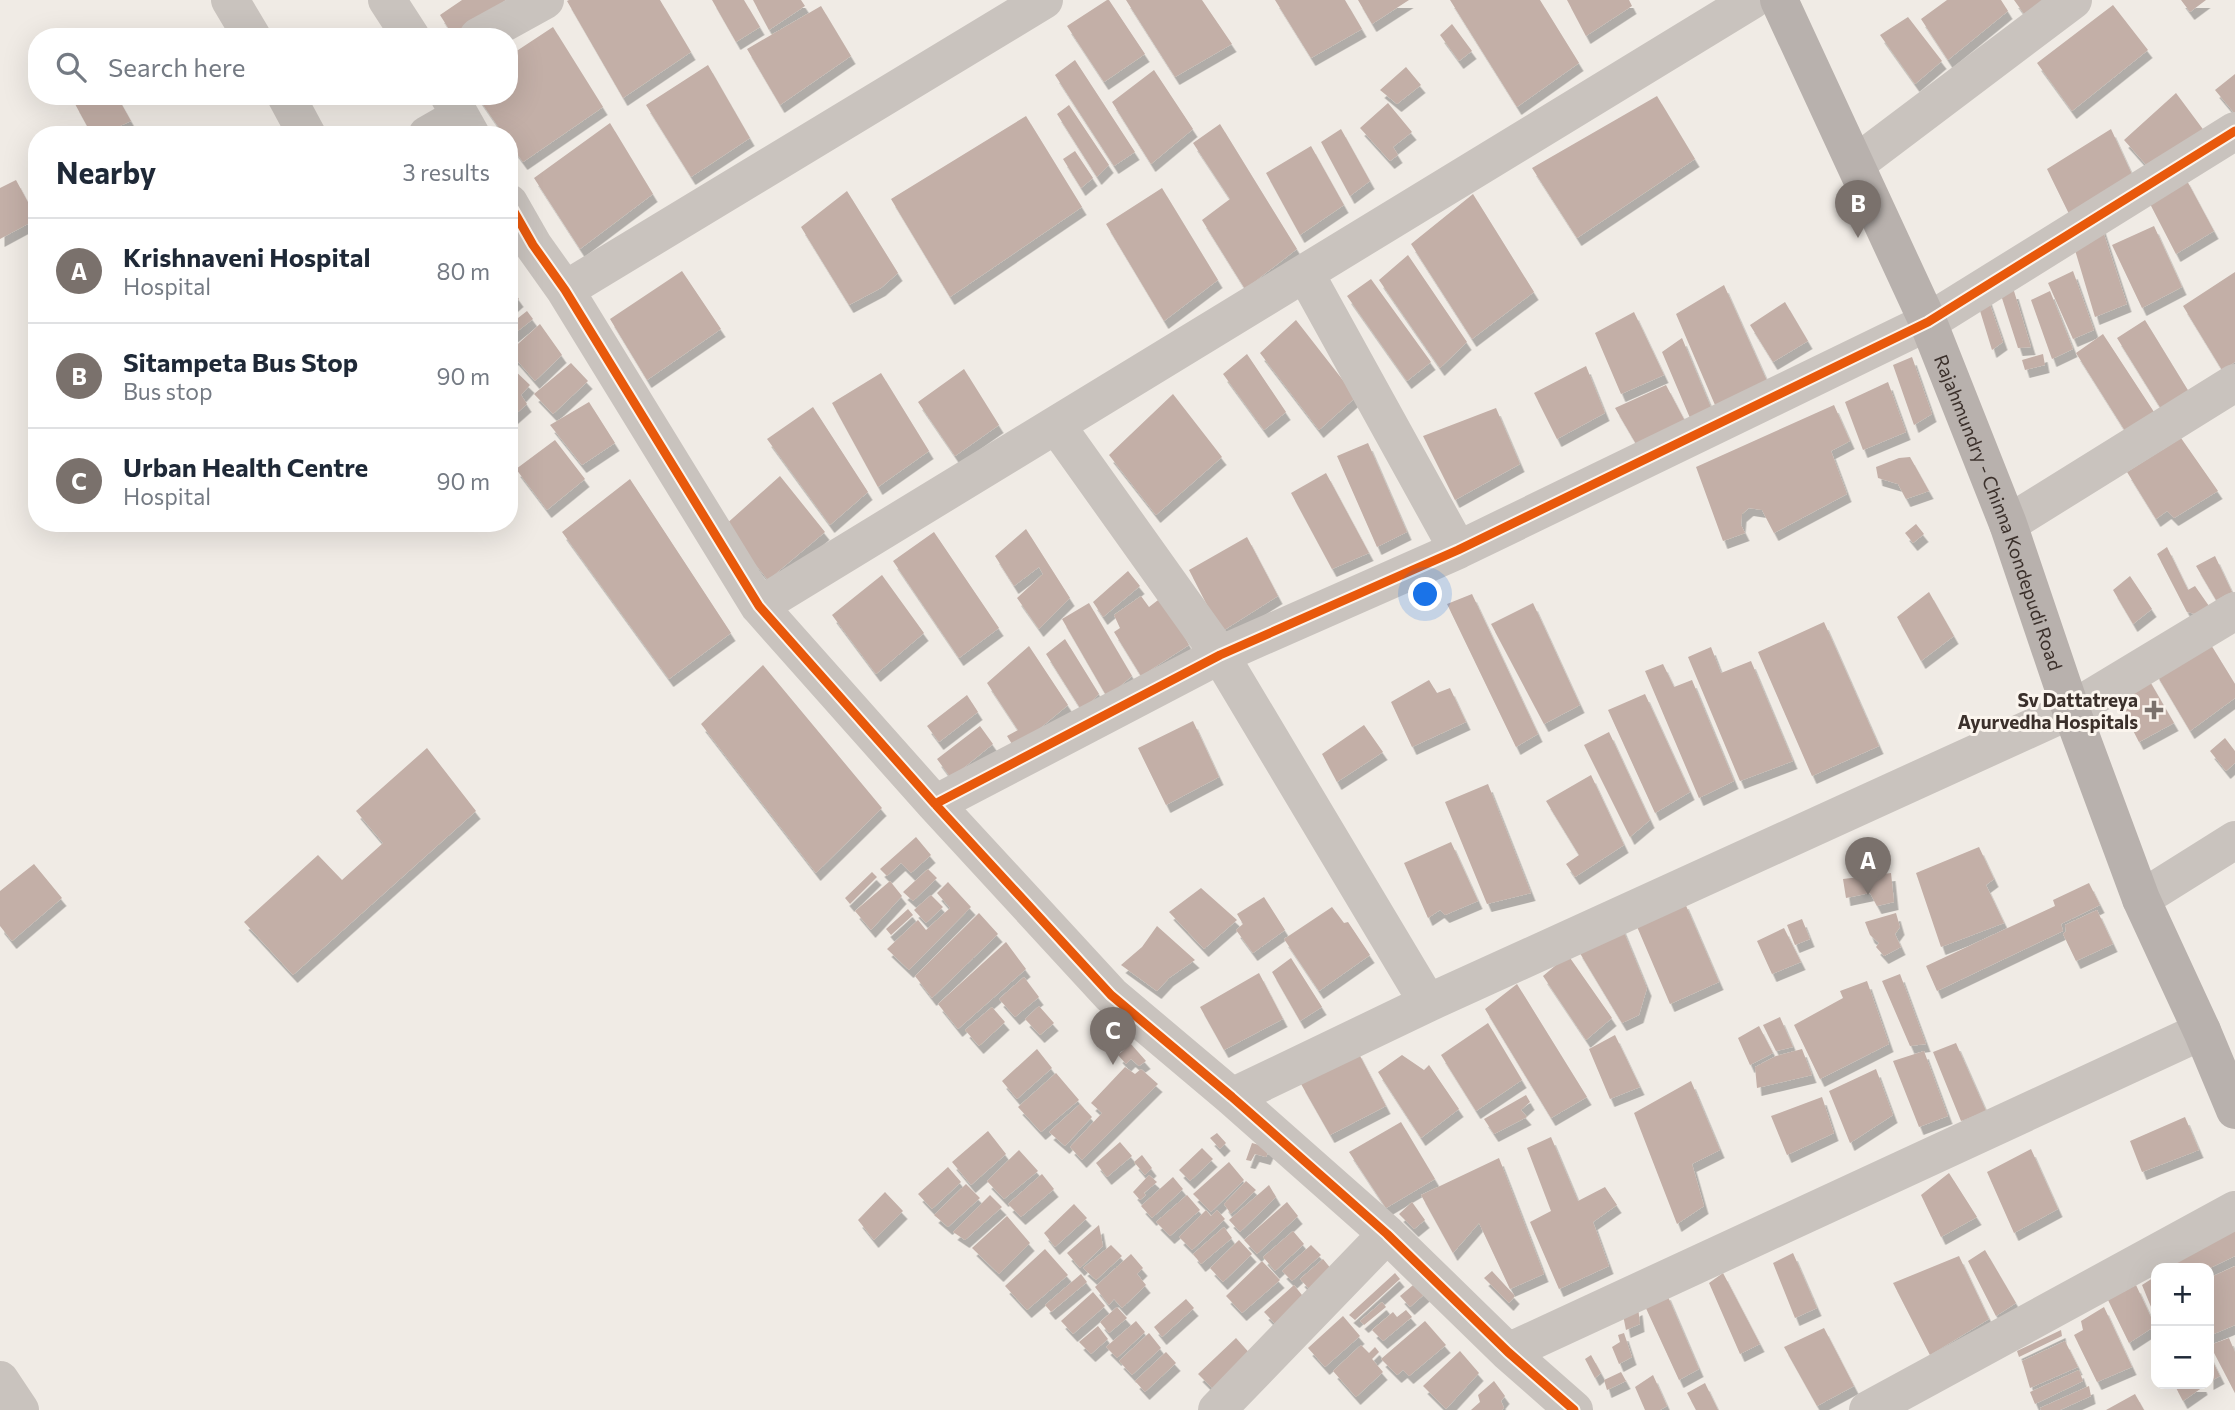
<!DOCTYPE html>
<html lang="en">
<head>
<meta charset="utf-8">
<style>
	:root { --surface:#fff; --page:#f6f6f7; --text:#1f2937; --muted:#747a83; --line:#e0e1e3; --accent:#7a716c }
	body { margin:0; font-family:Commissioner,sans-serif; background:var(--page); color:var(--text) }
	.controls { position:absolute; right:21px; bottom:21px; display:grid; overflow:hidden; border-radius:14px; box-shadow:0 7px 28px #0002 }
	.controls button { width:63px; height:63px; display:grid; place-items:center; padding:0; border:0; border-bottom:2px solid var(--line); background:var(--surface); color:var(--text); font:35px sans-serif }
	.you { position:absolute; left:1426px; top:595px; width:24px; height:24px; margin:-18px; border:5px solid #fff; border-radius:50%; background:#1a73e8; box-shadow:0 0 0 10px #1a73e833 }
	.badge { display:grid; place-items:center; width:46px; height:46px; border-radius:50%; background:var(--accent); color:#fff; font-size:23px; font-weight:700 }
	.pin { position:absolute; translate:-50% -58px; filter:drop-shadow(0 2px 4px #0008) }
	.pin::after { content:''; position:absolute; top:37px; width:24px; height:21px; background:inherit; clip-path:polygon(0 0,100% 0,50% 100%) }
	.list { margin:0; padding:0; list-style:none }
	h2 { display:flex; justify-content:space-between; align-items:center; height:91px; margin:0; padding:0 28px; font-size:30px }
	h2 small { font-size:23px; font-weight:400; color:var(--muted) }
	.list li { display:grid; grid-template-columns:46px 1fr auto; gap:21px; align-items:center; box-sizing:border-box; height:105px; padding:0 28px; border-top:2px solid var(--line) }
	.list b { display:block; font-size:26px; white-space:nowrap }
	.list p { margin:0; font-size:23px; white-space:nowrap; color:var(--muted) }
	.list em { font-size:23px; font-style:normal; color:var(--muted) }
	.icon { flex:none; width:38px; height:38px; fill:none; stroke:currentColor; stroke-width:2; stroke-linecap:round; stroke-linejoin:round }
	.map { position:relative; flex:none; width:2235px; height:1410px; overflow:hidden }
	.search { position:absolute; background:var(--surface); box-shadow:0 7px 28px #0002; left:28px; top:28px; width:490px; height:77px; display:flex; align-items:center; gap:18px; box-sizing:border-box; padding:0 24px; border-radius:28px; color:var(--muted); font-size:26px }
	.panel { position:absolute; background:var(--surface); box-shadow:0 7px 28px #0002; left:28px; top:126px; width:490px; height:406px; border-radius:28px }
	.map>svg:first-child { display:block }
	.building { fill:#c3afa7; filter:url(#shadow) }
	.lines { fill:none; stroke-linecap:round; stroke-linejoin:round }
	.minor { stroke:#c9c3be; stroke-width:38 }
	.major { stroke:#b8b1ad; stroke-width:38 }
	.cycleway-casing { stroke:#fbf5ee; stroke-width:13 }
	.cycleway { stroke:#e8590c; stroke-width:9 }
	.poi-dot { fill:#7a716c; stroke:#fbf5ee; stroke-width:2.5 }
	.labels { text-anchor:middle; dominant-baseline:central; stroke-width:6; stroke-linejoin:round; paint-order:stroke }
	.street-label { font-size:19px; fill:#3b302b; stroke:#fbf5ee }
	.poi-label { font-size:19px; font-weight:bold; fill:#3b302b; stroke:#fbf5ee; text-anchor:end }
</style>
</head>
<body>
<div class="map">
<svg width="2235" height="1410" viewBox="0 0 2235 1410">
	<defs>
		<filter id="shadow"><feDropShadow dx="4.5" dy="8" stdDeviation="0" flood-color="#0004"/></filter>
	</defs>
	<rect width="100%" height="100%" fill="#f0ebe5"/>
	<path class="building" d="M462,0H506L454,37L440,15Z
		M569,0H660L691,52L623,98L567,1Z
		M712,0H744L760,27L736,42Z
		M753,0H801L805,6L769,30Z
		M1107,0H1109L1145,54L1104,82L1067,26Z
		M1126,0H1202L1232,44L1175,77Z
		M1275,0H1345L1362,29L1311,58Z
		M1358,0H1409L1372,24Z
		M1450,0H1540L1579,63L1517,107Z
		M1567,0H1629L1632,6L1586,36Z
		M1947,0H2001L2008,11L1948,60L1921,19Z
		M2014,0H2048L2027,18Z
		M2181,0H2206L2190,12Z
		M2113,5L2148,50L2072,111L2037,63Z
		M821,6L851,56L780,105L747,49Z
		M1908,17L1942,61L1915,84L1880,35Z
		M1452,24L1472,51L1459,61L1440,35Z
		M553,27L603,107L523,162L509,143V135H504L477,96H509V56Z
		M1075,60L1135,152L1114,166L1055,75Z
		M708,65L750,138L691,177L646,105Z
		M1406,67L1421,85L1397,104L1380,90Z
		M1154,70L1193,129L1151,164L1112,102Z
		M2235,74V114L2215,90Z
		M2176,93L2208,136L2157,177L2124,140Z
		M102,96H117L131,121L100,135H92L75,104L100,99Z
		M1657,96L1695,159L1577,238L1532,168Z
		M1388,103L1412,132L1393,147L1398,155L1390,161L1360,128Z
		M1069,105L1109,165L1097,177L1057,114Z
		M1026,116L1082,207L950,297L891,199Z
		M610,123L653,194L580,249L534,178Z
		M1220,124L1297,249L1245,289L1202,220L1230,199L1193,143Z
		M1341,129L1370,181L1350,196L1321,142Z
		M2111,129L2136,183L2073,222L2047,169Z
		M1311,146L1344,205L1300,235L1266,173Z
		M1075,151L1093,178L1081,188L1063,159Z
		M2185,177L2214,231L2176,254L2146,196Z
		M16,180L37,219L0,239V188Z
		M1162,188L1218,280L1164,321L1106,224Z
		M847,191L898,273L881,288L849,305L801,227Z
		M1473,194L1534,292L1472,339L1411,244Z
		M2101,225L2127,304L2095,317L2072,240Z
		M2154,226L2182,287L2142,308L2112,245Z
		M1408,255L1467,342L1440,368L1379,280Z
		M682,271L721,329L647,380L610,319Z
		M2073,271L2094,330L2073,339L2048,283Z
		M2235,272V362L2222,370L2183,306Z
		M1371,279L1431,362L1407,381L1347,296Z
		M509,285L519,299L509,308Z
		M1724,285L1772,392L1721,419L1676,314Z
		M2014,291L2031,347L2018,348L2000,292Z
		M2050,291L2073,349L2052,359L2031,300Z
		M1987,296L2003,342L1992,350L1977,301Z
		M1785,302L1808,341L1773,362L1750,325Z
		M527,311L533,319L509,338V325Z
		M1634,312L1664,375L1621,394L1595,333Z
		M1296,320L1356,397L1319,430L1260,353Z
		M2145,320L2189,392L2163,412L2117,338Z
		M540,324L562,355L535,381L514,357L509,361V352Z
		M2103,334L2154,412L2127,434L2076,353Z
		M1682,338L1712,410L1690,418L1662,352Z
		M1247,354L1286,412L1264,430L1223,374Z
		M2043,354L2045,365L2025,370L2022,360Z
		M1912,357L1932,414L1914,425L1893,365Z
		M571,363L588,381L553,414L534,394Z
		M509,365L530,385L521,395L527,404L509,420Z
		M1586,366L1605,413L1557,439L1534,393Z
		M964,369L999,425L955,456L918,402Z
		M881,373L929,451L878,487L832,403Z
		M1888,382L1906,432L1863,450L1845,402Z
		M1666,385L1686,423L1639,449L1615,408Z
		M1173,394L1222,457L1156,515L1109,455Z
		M589,402L615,443L582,465L550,425Z
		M1834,405L1850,441L1831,451L1847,494L1774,533L1762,510L1749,508L1742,514L1741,525L1745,533L1723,541L1696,467Z
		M813,407L868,492L830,525L767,439Z
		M1496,408L1520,464L1455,500L1423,436Z
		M2181,438L2218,491L2174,518L2167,511L2156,519L2127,472Z
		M555,440L585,479L547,510L516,469Z
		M1368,443L1407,532L1377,547L1337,456Z
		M1910,457L1929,491L1906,499L1898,484L1878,478L1876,467L1899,458Z
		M1326,473L1369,553L1332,569L1291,493Z
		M780,476L825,532L768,580L724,526Z
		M630,479L731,633L669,679L562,532Z
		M1916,524L1924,534L1913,543L1905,533Z
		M1026,529L1070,598L1039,629L1017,598L1043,574L1039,567L1014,586L995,556Z
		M934,532L999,628L959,658L893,561Z
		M1247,537L1278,596L1221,632L1189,570Z
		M2167,547L2188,590L2195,586L2209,606L2196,614L2187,612L2157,554Z
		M2215,556L2232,592L2216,600L2196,566Z
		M1128,571L1140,586L1103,617L1093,602Z
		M882,575L924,633L876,674L832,615Z
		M2130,576L2152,609L2133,624L2113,590Z
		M1929,592L1954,636L1921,661L1897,617Z
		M1472,594L1538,734L1516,747L1447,604Z
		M1141,596L1149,607L1162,597L1189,645L1141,676L1114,632L1120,628L1114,615Z
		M1089,603L1132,676L1107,697L1062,619Z
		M1533,603L1580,705L1544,724L1491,624Z
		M1824,622L1879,746L1812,776L1758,652Z
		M1065,639L1099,694L1082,711L1046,654Z
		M2208,640L2235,684V698L2190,731L2155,672Z
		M1029,646L1068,705L1015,749L1007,736L1018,730L987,683Z
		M1711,647L1721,673L1751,661L1793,761L1740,781L1688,657Z
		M1663,664L1674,687L1692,680L1734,781L1699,798L1645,671Z
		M763,665L882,808L816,873L701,724Z
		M2145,673L2174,723L2139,742L2113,691Z
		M1429,680L1437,693L1450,688L1466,722L1412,747L1391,702Z
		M1645,694L1690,792L1655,813L1608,710Z
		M967,695L978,712L939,742L927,726Z
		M1193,721L1219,777L1166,805L1138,748Z
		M1364,725L1383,752L1337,782L1322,754Z
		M980,726L993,744L951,778L937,759Z
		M1609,732L1650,820L1630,837L1584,745Z
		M2225,738L2235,751V763L2226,771L2210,751Z
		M427,748L476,811L293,975L244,922L318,855L342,880L383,843L356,811Z
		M1591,775L1624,845L1575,877L1566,864L1579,855L1546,801Z
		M1488,784L1531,893L1487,904L1445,802Z
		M916,837L931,855L911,873L901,863L887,876L880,869Z
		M1451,842L1478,901L1445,915L1440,910L1428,918L1404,863Z
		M1979,847L1994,879L1986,885L2004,923L1941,947L1916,873Z
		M34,864L62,898L12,941L0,926V891Z
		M928,869L937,878L913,901L903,892Z
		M872,872L877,877L850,904L845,898Z
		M1891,873L1894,902L1877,906L1870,893L1846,898L1843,879Z
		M890,881L902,896L871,930L855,911Z
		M948,882L971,907L909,970L887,949L918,920L926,930L950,908L937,893Z
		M2089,883L2100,905L2061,924L2063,931L1937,991L1926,966L2055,906L2053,900Z
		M1201,888L1237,920L1204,949L1169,912Z
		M931,895L943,907L926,923L914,910Z
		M1264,897L1285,930L1253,953L1236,930L1243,924L1237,914Z
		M1684,901L1719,982L1670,1004L1635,922Z
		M1332,907L1344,923L1348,922L1370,955L1319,991L1284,939Z
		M908,909L913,915L891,935L886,929Z
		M2097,910L2113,944L2076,961L2063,934L2066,931L2065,925Z
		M979,913L998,934L932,998L915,976Z
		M1896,913L1900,927L1895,934L1901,947L1884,956L1876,947L1879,943L1870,935L1865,922Z
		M1802,919L1810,939L1795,945L1787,925Z
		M1621,925L1647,988L1639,1015L1622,1023L1578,950Z
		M1157,926L1195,960L1169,978L1157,991L1121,965L1142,947Z
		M1784,928L1801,962L1772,974L1757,941Z
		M1006,942L1026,969L958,1029L938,1004Z
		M1568,955L1612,1018L1586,1040L1543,976Z
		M1291,958L1322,1007L1300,1021L1272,972Z
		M1259,973L1283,1019L1224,1050L1200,1007Z
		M1900,974L1926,1044L1910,1046L1882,981Z
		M1024,977L1039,997L1015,1017L999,999Z
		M1867,981L1889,1044L1820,1079L1794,1025L1843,998L1840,991Z
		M1517,984L1587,1097L1551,1118L1485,1009Z
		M1039,1006L1054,1023L1040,1035L1025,1019Z
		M992,1007L1005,1022L979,1046L965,1030Z
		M1780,1017L1793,1047L1776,1051L1763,1025Z
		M1488,1023L1522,1080L1476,1111L1441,1055Z
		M1759,1026L1773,1053L1750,1065L1738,1038Z
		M1615,1035L1640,1087L1610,1099L1589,1049Z
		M1956,1043L1986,1111L1961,1121L1933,1052Z
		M1131,1044L1146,1061L1139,1066L1131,1059L1126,1064L1118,1055Z
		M1037,1049L1052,1068L1017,1099L1002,1081Z
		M1802,1049L1812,1075L1757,1088L1755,1067L1776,1056Z
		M1357,1050L1386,1106L1330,1135L1301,1084Z
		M1924,1051L1948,1116L1919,1127L1893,1061Z
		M1402,1055L1424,1070L1429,1065L1459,1109L1421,1138L1378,1072Z
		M1125,1067L1135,1074L1141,1069L1158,1084L1082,1160L1070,1147L1102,1113L1091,1103Z
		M1876,1069L1893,1115L1850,1143L1829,1091Z
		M1056,1073L1079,1100L1041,1132L1018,1107Z
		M1691,1081L1720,1150L1692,1164L1704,1206L1677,1224L1634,1113Z
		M1526,1095L1530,1102L1521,1110L1527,1117L1494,1134L1484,1119Z
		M1822,1097L1834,1133L1787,1155L1771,1116Z
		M1080,1104L1092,1117L1065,1146L1049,1132Z
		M2185,1117L2199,1150L2142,1172L2130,1141Z
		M1401,1122L1435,1179L1386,1208L1349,1152Z
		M988,1131L1006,1154L971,1185L952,1162Z
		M1217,1133L1226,1143L1220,1149L1210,1138Z
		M1551,1137L1578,1201L1605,1187L1617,1205L1593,1222L1609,1266L1559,1289L1530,1222L1551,1211L1527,1148Z
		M1120,1142L1132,1156L1107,1177L1096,1163Z
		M1252,1143L1270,1148L1266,1157L1255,1154L1251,1161L1246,1160Z
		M1202,1148L1213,1159L1190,1181L1179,1170Z
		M2031,1149L2058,1209L2014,1233L1987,1172Z
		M1019,1150L1038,1171L1004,1199L987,1181Z
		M1142,1155L1152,1168L1145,1175L1134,1162Z
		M1499,1158L1544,1274L1510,1289L1479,1223L1453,1253L1421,1195Z
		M1229,1162L1244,1180L1211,1212L1193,1194Z
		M948,1167L961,1182L932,1209L918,1194Z
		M1949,1173L1977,1217L1941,1237L1921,1195Z
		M1042,1174L1054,1189L1021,1217L1008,1204Z
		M1149,1175L1157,1182L1144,1193L1146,1195L1140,1200L1133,1192Z
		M1173,1177L1183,1189L1152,1218L1141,1206Z
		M1246,1181L1256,1190L1231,1214L1224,1204Z
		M966,1184L980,1198L948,1227L934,1215Z
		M1269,1185L1276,1197L1240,1232L1229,1220Z
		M885,1192L903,1211L874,1240L858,1220Z
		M990,1195L1002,1207L965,1240L953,1232Z
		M1187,1195L1200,1210L1170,1236L1156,1222Z
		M1287,1202L1298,1216L1257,1254L1244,1240Z
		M1412,1202L1425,1220L1414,1229L1399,1214Z
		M1074,1204L1087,1218L1055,1247L1044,1233Z
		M1206,1210L1211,1216L1217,1210L1225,1219L1192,1250L1179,1237Z
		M1007,1216L1030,1243L999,1274L972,1248Z
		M1099,1225L1103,1246L1080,1268L1067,1253Z
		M1224,1227L1232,1238L1201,1264L1193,1254Z
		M2235,1230V1256L2210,1268H2158Z
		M1293,1231L1304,1244L1275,1271L1263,1257Z
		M1239,1240L1252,1254L1223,1282L1210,1268Z
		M1111,1245L1122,1256L1096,1280L1083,1268Z
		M1311,1245L1321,1255L1292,1281L1282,1271Z
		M1045,1249L1068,1275L1027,1310L1005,1286Z
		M1985,1250L2016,1303L1996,1316L1968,1261Z
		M1793,1253L1817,1308L1795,1318L1773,1263Z
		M1131,1254L1143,1268L1137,1274L1146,1285L1122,1308L1114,1299L1109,1305L1095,1287Z
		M1959,1256L1989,1319L1930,1355L1893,1283Z
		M1323,1259L1332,1270L1311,1291L1300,1279Z
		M1262,1261L1280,1280L1242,1313L1226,1296Z
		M2235,1266V1325L2209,1336V1278Z
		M1492,1271L1515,1296L1509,1303L1484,1278Z
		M1395,1273L1400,1279L1355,1320L1349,1315Z
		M1723,1273L1760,1344L1740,1354L1709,1283Z
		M1081,1274L1087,1282L1051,1312L1045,1305Z
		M2156,1276V1319L2142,1285Z
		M1419,1280L1428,1291L1410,1307L1400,1296Z
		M1294,1285L1306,1300L1278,1327L1264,1312Z
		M2136,1285L2155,1326L2129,1343L2108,1300Z
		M1093,1292L1105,1306L1073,1334L1061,1321Z
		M1666,1292L1699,1369L1679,1380L1644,1304Z
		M1186,1299L1194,1308L1162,1337L1154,1327Z
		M1382,1302L1386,1307L1364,1325L1360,1321Z
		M1117,1307L1127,1318L1109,1333L1100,1322Z
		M1638,1307L1640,1324L1626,1330L1623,1315Z
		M2104,1307L2132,1367L2097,1382L2074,1335L2083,1330L2081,1321Z
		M1406,1310L1412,1317L1383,1341L1372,1330L1393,1312L1397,1317Z
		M1343,1316L1360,1336L1325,1367L1308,1348Z
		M1136,1321L1145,1332L1117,1358L1106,1347Z
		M1425,1321L1446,1345L1409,1376L1403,1370L1397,1375L1381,1359Z
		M1098,1326L1108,1339L1091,1354L1079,1342Z
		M1824,1328L1854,1386L1817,1406L1784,1347Z
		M2061,1330L2062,1336L2019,1357L2017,1351Z
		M1149,1333L1161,1348L1132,1375L1119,1361Z
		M1624,1333L1632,1357L1619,1364L1612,1347L1620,1342L1618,1335Z
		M1236,1338L1253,1357L1216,1392L1198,1374Z
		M2229,1338L2235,1352V1393L2210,1345Z
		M2065,1341L2078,1367L2030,1388L2022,1361Z
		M1361,1345L1369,1353L1375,1347L1379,1352L1372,1359L1383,1372L1356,1397L1333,1371Z
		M1460,1351L1479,1373L1446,1409L1423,1386Z
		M1166,1352L1176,1363L1145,1392L1135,1381Z
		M2209,1354L2220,1376L2209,1382Z
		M1591,1355L1601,1373L1595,1378L1585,1359Z
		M2079,1370L2083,1381L2035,1404L2030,1392Z
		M1621,1372L1626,1381L1607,1390L1604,1380Z
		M1653,1375L1667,1406L1660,1410H1645L1635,1387Z
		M1494,1381L1505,1396L1501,1401L1504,1408L1502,1410H1471L1480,1402L1478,1395Z
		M1705,1383L1718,1410H1696L1687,1393Z
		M2174,1384H2202L2203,1387L2183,1401Z
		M2089,1386L2091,1396L2060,1410H2041L2040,1408Z
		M2135,1394L2144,1410H2106Z"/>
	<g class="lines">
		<path class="minor" d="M230,0L252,37
			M387,0L411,37
			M478,37L545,0
			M286,96L307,135
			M449,96L471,135
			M427,135L460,116
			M1857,163L2073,0
			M509,203L533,245L565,290L759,606L935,804L1111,995L1232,1097L1387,1234L1508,1352L1574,1410
			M1305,273L1458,550
			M565,290L1044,0
			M1056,425L1220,655L1428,1003
			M2008,524L2235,383
			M759,606L1752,0
			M935,804L1220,655L1458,550L1928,322L2235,131
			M2141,899L2235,840
			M1232,1097L1428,1003L2071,710L2235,611
			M1508,1352L2202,1031
			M0,1380L20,1410
			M1217,1410L1387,1234
			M1868,1410L2235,1210"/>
		<path class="major" id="s1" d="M1779,0L1928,322L2008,524L2071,710L2141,899L2202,1031L2235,1110"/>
		<g class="cycleway-casing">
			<path id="cycleway" d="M509,203L533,245L565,290L759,606L935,804L1111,995L1232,1097L1387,1234L1508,1352L1574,1410
				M935,804L1220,655L1458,550L1928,322L2235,131"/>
		</g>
		<use href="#cycleway" class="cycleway"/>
	</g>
	<path class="poi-dot" d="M2150.5 699.5h7v7h7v7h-7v7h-7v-7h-7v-7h7z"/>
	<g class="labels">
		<g class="street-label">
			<text stroke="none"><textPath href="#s1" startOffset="558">Rajahmundry - Chinna Kondepudi Road</textPath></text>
		</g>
		<g class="poi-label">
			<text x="2138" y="699">Sv Dattatreya<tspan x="2138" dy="22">Ayurvedha Hospitals</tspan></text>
		</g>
	</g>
</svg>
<div class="controls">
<button>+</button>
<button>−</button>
</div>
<div class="you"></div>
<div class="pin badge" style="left:1868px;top:895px">A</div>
<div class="pin badge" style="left:1858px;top:238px">B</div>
<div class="pin badge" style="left:1113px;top:1065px">C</div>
<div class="search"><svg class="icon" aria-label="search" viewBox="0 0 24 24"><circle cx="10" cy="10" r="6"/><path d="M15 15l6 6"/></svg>Search here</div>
<section class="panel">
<h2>Nearby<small>3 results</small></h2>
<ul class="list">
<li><span class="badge">A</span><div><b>Krishnaveni Hospital</b><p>Hospital</p></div><em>80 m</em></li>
<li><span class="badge">B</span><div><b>Sitampeta Bus Stop</b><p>Bus stop</p></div><em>90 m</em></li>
<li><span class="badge">C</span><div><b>Urban Health Centre</b><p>Hospital</p></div><em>90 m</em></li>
</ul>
</section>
</div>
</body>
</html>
